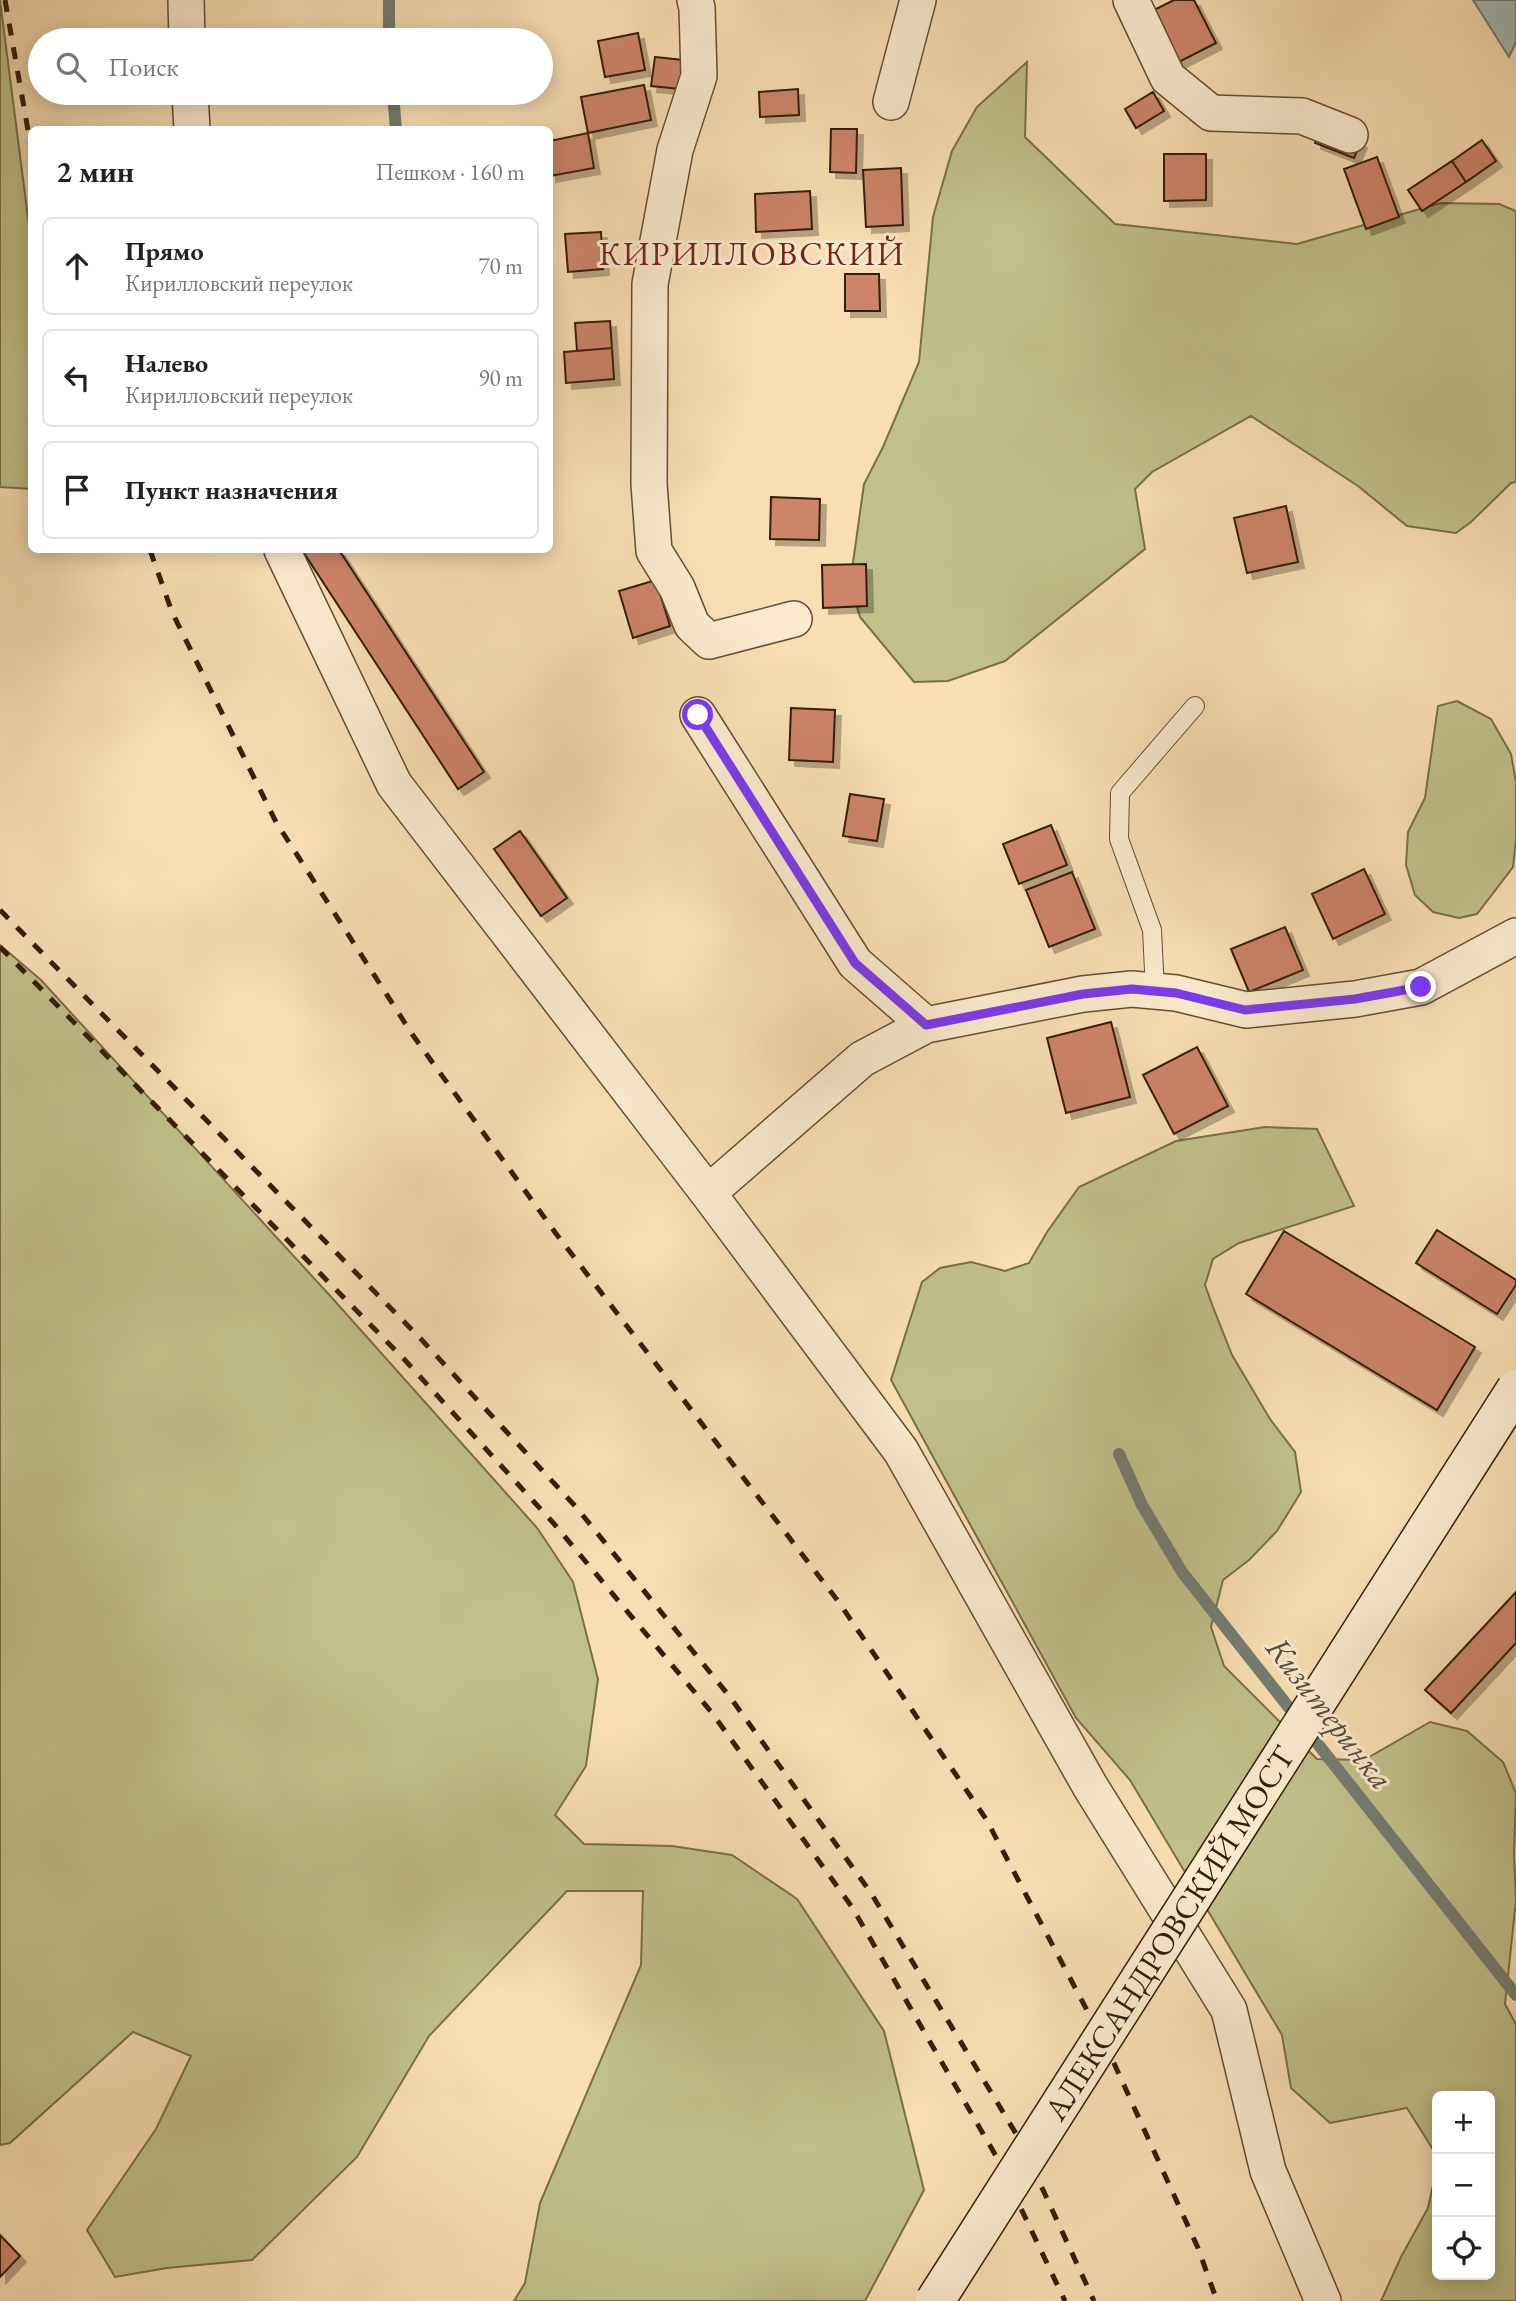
<!DOCTYPE html>
<html lang="ru">
<head>
<meta charset="utf-8">
<style>
	:root { --surface:#fff; --page:#f2f2f2; --text:#222; --muted:#767676; --line:#e0e0e0 }
	body { margin:0; font-family:"EB Garamond",serif; background:var(--page); color:var(--text) }
	.controls { position:absolute; right:21px; bottom:21px; display:grid; overflow:hidden; border-radius:10px; box-shadow:0 4px 18px #0003 }
	.controls button { width:63px; height:63px; display:grid; place-items:center; padding:0; border:0; border-bottom:2px solid var(--line); background:var(--surface); color:var(--text); font:35px sans-serif }
	.stop { position:absolute; width:21px; height:21px; margin:-16px; border:5px solid #7c3aed; border-radius:50%; background:#fff }
	.stop.end { background:#7c3aed; border-color:#fff; box-shadow:0 2px 7px #0008 }
	.list { margin:0; padding:0; list-style:none }
	h2 { display:flex; justify-content:space-between; align-items:center; height:91px; margin:0; padding:0 28px; font-size:30px }
	h2 small { font-size:23px; font-weight:400; color:var(--muted) }
	.list li { display:grid; grid-template-columns:46px 1fr auto; gap:21px; align-items:center; box-sizing:border-box; height:98px; margin:0 14px 14px; padding:0 14px; border:2px solid var(--line); border-radius:10px }
	.list b { display:block; font-size:26px; white-space:nowrap }
	.list p { margin:0; font-size:23px; white-space:nowrap; color:var(--muted) }
	.list em { font-size:23px; font-style:normal; color:var(--muted) }
	.icon { flex:none; width:38px; height:38px; fill:none; stroke:currentColor; stroke-width:2; stroke-linecap:round; stroke-linejoin:round }
	.map { position:relative; flex:none; width:1516px; height:2301px; overflow:hidden }
	.search { position:absolute; background:var(--surface); box-shadow:0 4px 18px #0003; left:28px; top:28px; width:525px; height:77px; display:flex; align-items:center; gap:18px; box-sizing:border-box; padding:0 24px; border-radius:38px; color:var(--muted); font-size:26px }
	.panel { position:absolute; background:var(--surface); box-shadow:0 4px 18px #0003; left:28px; top:126px; width:525px; height:427px; border-radius:10px }
	.map>svg:first-child { display:block }
	.green { fill:#c0c08a; stroke:#7a6f48; stroke-width:2 }
	.water { fill:#a1bab7; stroke:#757c71; stroke-width:2 }
	.lines { fill:none; stroke-linecap:round; stroke-linejoin:round }
	.stream { stroke:#757c71; stroke-width:12 }
	.building { fill:#cd846b; stroke:#341e07; stroke-width:2; filter:url(#shadow) }
	.service-casing { stroke:#654e32; stroke-width:20 }
	.minor-casing { stroke:#654e32; stroke-width:38 }
	.service { stroke:#fbeace; stroke-width:18 }
	.minor { stroke:#fbeace; stroke-width:35 }
	.rail { stroke:#341e07; stroke-width:5; stroke-dasharray:12 12; stroke-linecap:butt }
	.secondary-bridge-casing { stroke:#341e07; stroke-width:41; stroke-linecap:butt }
	.secondary-bridge { stroke:#fbeace; stroke-width:38 }
	.route { stroke:#7c3aed; stroke-width:9 }
	.labels { text-anchor:middle; dominant-baseline:central; stroke-width:6; stroke-linejoin:round; paint-order:stroke }
	.street-label { font-size:32px; fill:#341e07; stroke:#fbeace }
	.neighbourhood-label { font-size:33px; letter-spacing:2px; fill:#7a1f14; stroke:#fbeace }
	.water-label { font-size:33px; font-style:italic; fill:#554d3c; stroke:#fbeace }
</style>
</head>
<body>
<div class="map">
<svg width="1516" height="2301" viewBox="0 0 1516 2301">
	<defs>
		<filter id="shadow"><feDropShadow dx="6" dy="6" stdDeviation="0" flood-color="#0004"/></filter>
	</defs>
	<rect width="100%" height="100%" fill="#f9deb3"/>
	<filter id="stains"><feTurbulence type="fractalNoise" baseFrequency=".00286" numOctaves="4"/><feColorMatrix values="0 0 0 0 .2 0 0 0 0 .09 0 0 0 0 .02 0 0 0 .5 -.17"/></filter>
	<radialGradient id="worn" r=".72"><stop offset=".6" stop-color="#630" stop-opacity="0"/><stop offset="1" stop-color="#630" stop-opacity=".3"/></radialGradient>
	<path class="green" d="M0,0L31,241V489L0,487Z
		M1027,62L1025,137L1115,224L1297,244L1441,203L1499,204L1516,211V482L1511,483L1471,522L1456,533L1407,526L1358,486L1251,416L1152,472L1135,489L1145,549L1005,661L948,681L914,682L860,617L850,584L864,484L883,447L919,362L933,217L952,151L977,107Z
		M1457,701L1491,719L1511,754L1516,782V839L1513,867L1477,914L1459,918L1433,912L1415,895L1406,865L1408,832L1425,798L1438,706Z
		M0,945L41,980L333,1299L538,1529L573,1582L598,1679L586,1766L555,1815L584,1844L672,1846L732,1855L797,1899L884,2031L924,2190L865,2301H514L525,2283L540,2203L641,1965L643,1891H567L429,2036L357,2157L252,2260L167,2268L115,2277L87,2230L156,2129L191,2056L133,2032L10,2143L0,2145Z
		M1265,1127L1317,1129L1354,1206L1239,1243L1213,1259L1205,1285L1213,1307L1232,1355L1270,1419L1295,1452L1301,1492L1277,1531L1249,1560L1223,1580L1211,1627L1224,1666L1317,1759L1364,1760L1430,1722L1467,1731L1503,1762L1516,1793L1514,1854L1516,1900L1505,2004L1516,2024V2301H1381L1401,2257L1428,2208L1437,2167V2275H1490V2096H1437V2156L1407,2108L1330,2123L1291,2088L1282,2035L1130,1780L1076,1718L891,1380L922,1282L940,1268L971,1262L1005,1271L1029,1263L1047,1232L1079,1187L1176,1141Z"/>
	<path class="water" d="M1473,0H1516V42L1509,57Z"/>
	<g class="lines">
		<path class="stream" d="M389,0V40
			M393,93L396,130
			M1119,1454L1142,1505L1182,1572L1516,1995"/>
	</g>
	<path class="building" d="M1174,0H1194L1216,43L1175,64L1150,12Z
		M638,33L645,70L605,77L598,41Z
		M655,57L683,60L680,89L651,86Z
		M644,85L651,120L588,133L581,97Z
		M798,89L799,115L760,117L759,92Z
		M1153,92L1164,111L1136,128L1125,109Z
		M1321,127L1361,142L1354,158L1315,143Z
		M831,129H857L856,173L830,172Z
		M588,133L594,168L550,176V141Z
		M1482,140L1496,161L1466,182L1452,161Z
		M1164,154H1206V200L1164,201Z
		M1377,157L1399,217L1366,229L1344,169Z
		M1452,161L1466,182L1422,211L1408,190Z
		M901,168L903,225L866,227L863,170Z
		M810,191L812,229L756,232L755,194Z
		M601,232L603,269L568,272L565,234Z
		M845,274H879L880,311H845Z
		M610,321L612,348L577,351L575,323Z
		M612,348L614,379L566,383L564,352Z
		M771,497L820,499L819,540L770,539Z
		M1286,506L1298,562L1247,573L1234,518Z
		M302,550H339L484,772L458,789Z
		M866,564L867,606L823,608L822,565Z
		M656,580L670,626L633,638L619,591Z
		M791,708L835,710L833,762L789,760Z
		M850,794L884,799L877,841L843,836Z
		M1051,825L1067,865L1019,884L1003,844Z
		M520,831L567,898L541,916L494,849Z
		M1364,869L1385,914L1333,939L1312,894Z
		M1072,872L1095,929L1049,947L1026,890Z
		M1285,927L1303,970L1249,992L1231,949Z
		M1111,1022L1130,1097L1066,1113L1047,1038Z
		M1197,1047L1228,1106L1174,1134L1143,1075Z
		M1437,1230L1516,1280V1285L1497,1314L1416,1263Z
		M1284,1231L1475,1347L1437,1410L1246,1294Z
		M1516,1592V1643L1451,1713L1425,1690Z
		M0,2235L20,2256L0,2277Z"/>
	<g class="lines">
		<g class="service-casing">
			<path id="service" d="M1155,991L1152,930L1119,839L1120,793L1195,706"/>
		</g>
		<g class="minor-casing">
			<path id="minor" d="M186,0L187,40
				M695,0L697,8L699,76L675,150L650,284L649,484L654,551L677,588L692,625L709,641L794,619
				M1131,0L1168,78L1211,113L1302,116L1350,135
				M190,93L192,130
				M891,102L918,0
				M282,550L394,784L708,1193L901,1451L1090,1786L1229,2010L1268,2171L1323,2301
				M698,715L855,963L926,1025
				M708,1193L862,1059L926,1025L1083,994L1132,989L1176,993L1246,1010L1355,999L1421,987L1516,936"/>
		</g>
		<use href="#service" class="service"/>
		<use href="#minor" class="minor"/>
		<path class="rail" d="M5,0L32,153
			M150,550L172,612L276,822L412,1034L557,1235L838,1601L986,1819L1108,2050L1198,2248L1217,2301
			M0,910L420,1338L576,1507L730,1697L871,1893L1021,2142L1094,2301
			M0,947L403,1358L556,1526L712,1713L852,1907L996,2156L1065,2301"/>
		<g class="secondary-bridge-casing">
			<g id="secondary-bridge">
				<path id="s1" d="M935,2301L1516,1389"/>
			</g>
		</g>
		<use href="#secondary-bridge" class="secondary-bridge"/>
	</g>
	<g class="lines">
		<path class="route" d="M698,715L855,963L926,1025L1083,994L1132,989L1176,993L1245,1010L1355,999L1421,987"/>
	</g>
	<g class="labels">
		<g class="street-label">
			<text stroke="none"><textPath href="#s1" startOffset="436">АЛЕКСАНДРОВСКИЙ МОСТ</textPath></text>
		</g>
		<g class="neighbourhood-label">
			<text x="752" y="253">КИРИЛЛОВСКИЙ</text>
		</g>
		<g class="water-label">
			<text transform="translate(1330 1713) rotate(52)">Кизитеринка</text>
		</g>
	</g>
	<rect width="100%" height="100%" filter="url(#stains)"/>
	<rect width="100%" height="100%" fill="url(#worn)"/>
</svg>
<div class="controls">
<button>+</button>
<button>−</button>
<button><svg class="icon" aria-label="locate" viewBox="0 0 24 24"><circle cx="12" cy="12" r="6"/><path d="M12 2v4M12 18v4M2 12h4M18 12h4"/></svg></button>
</div>
<div class="stop" style="left:698px;top:715px"></div>
<div class="stop end" style="left:1421px;top:987px"></div>
<div class="search"><svg class="icon" aria-label="search" viewBox="0 0 24 24"><circle cx="10" cy="10" r="6"/><path d="M15 15l6 6"/></svg>Поиск</div>
<section class="panel">
<h2>2 мин<small>Пешком · 160 m</small></h2>
<ul class="list">
<li><svg class="icon" aria-label="ahead" viewBox="0 0 24 24"><path d="M12 20V5M6 11l6-6 6 6"/></svg><div><b>Прямо</b><p>Кирилловский переулок</p></div><em>70 m</em></li>
<li><svg class="icon" aria-label="left" viewBox="0 0 24 24"><path d="M17 20v-9H6M10 6l-5 5 5 5"/></svg><div><b>Налево</b><p>Кирилловский переулок</p></div><em>90 m</em></li>
<li><svg class="icon" aria-label="arrive" viewBox="0 0 24 24"><path d="M6 21V4h12l-3 4 3 4H6"/></svg><div><b>Пункт назначения</b></div></li>
</ul>
</section>
</div>
</body>
</html>
